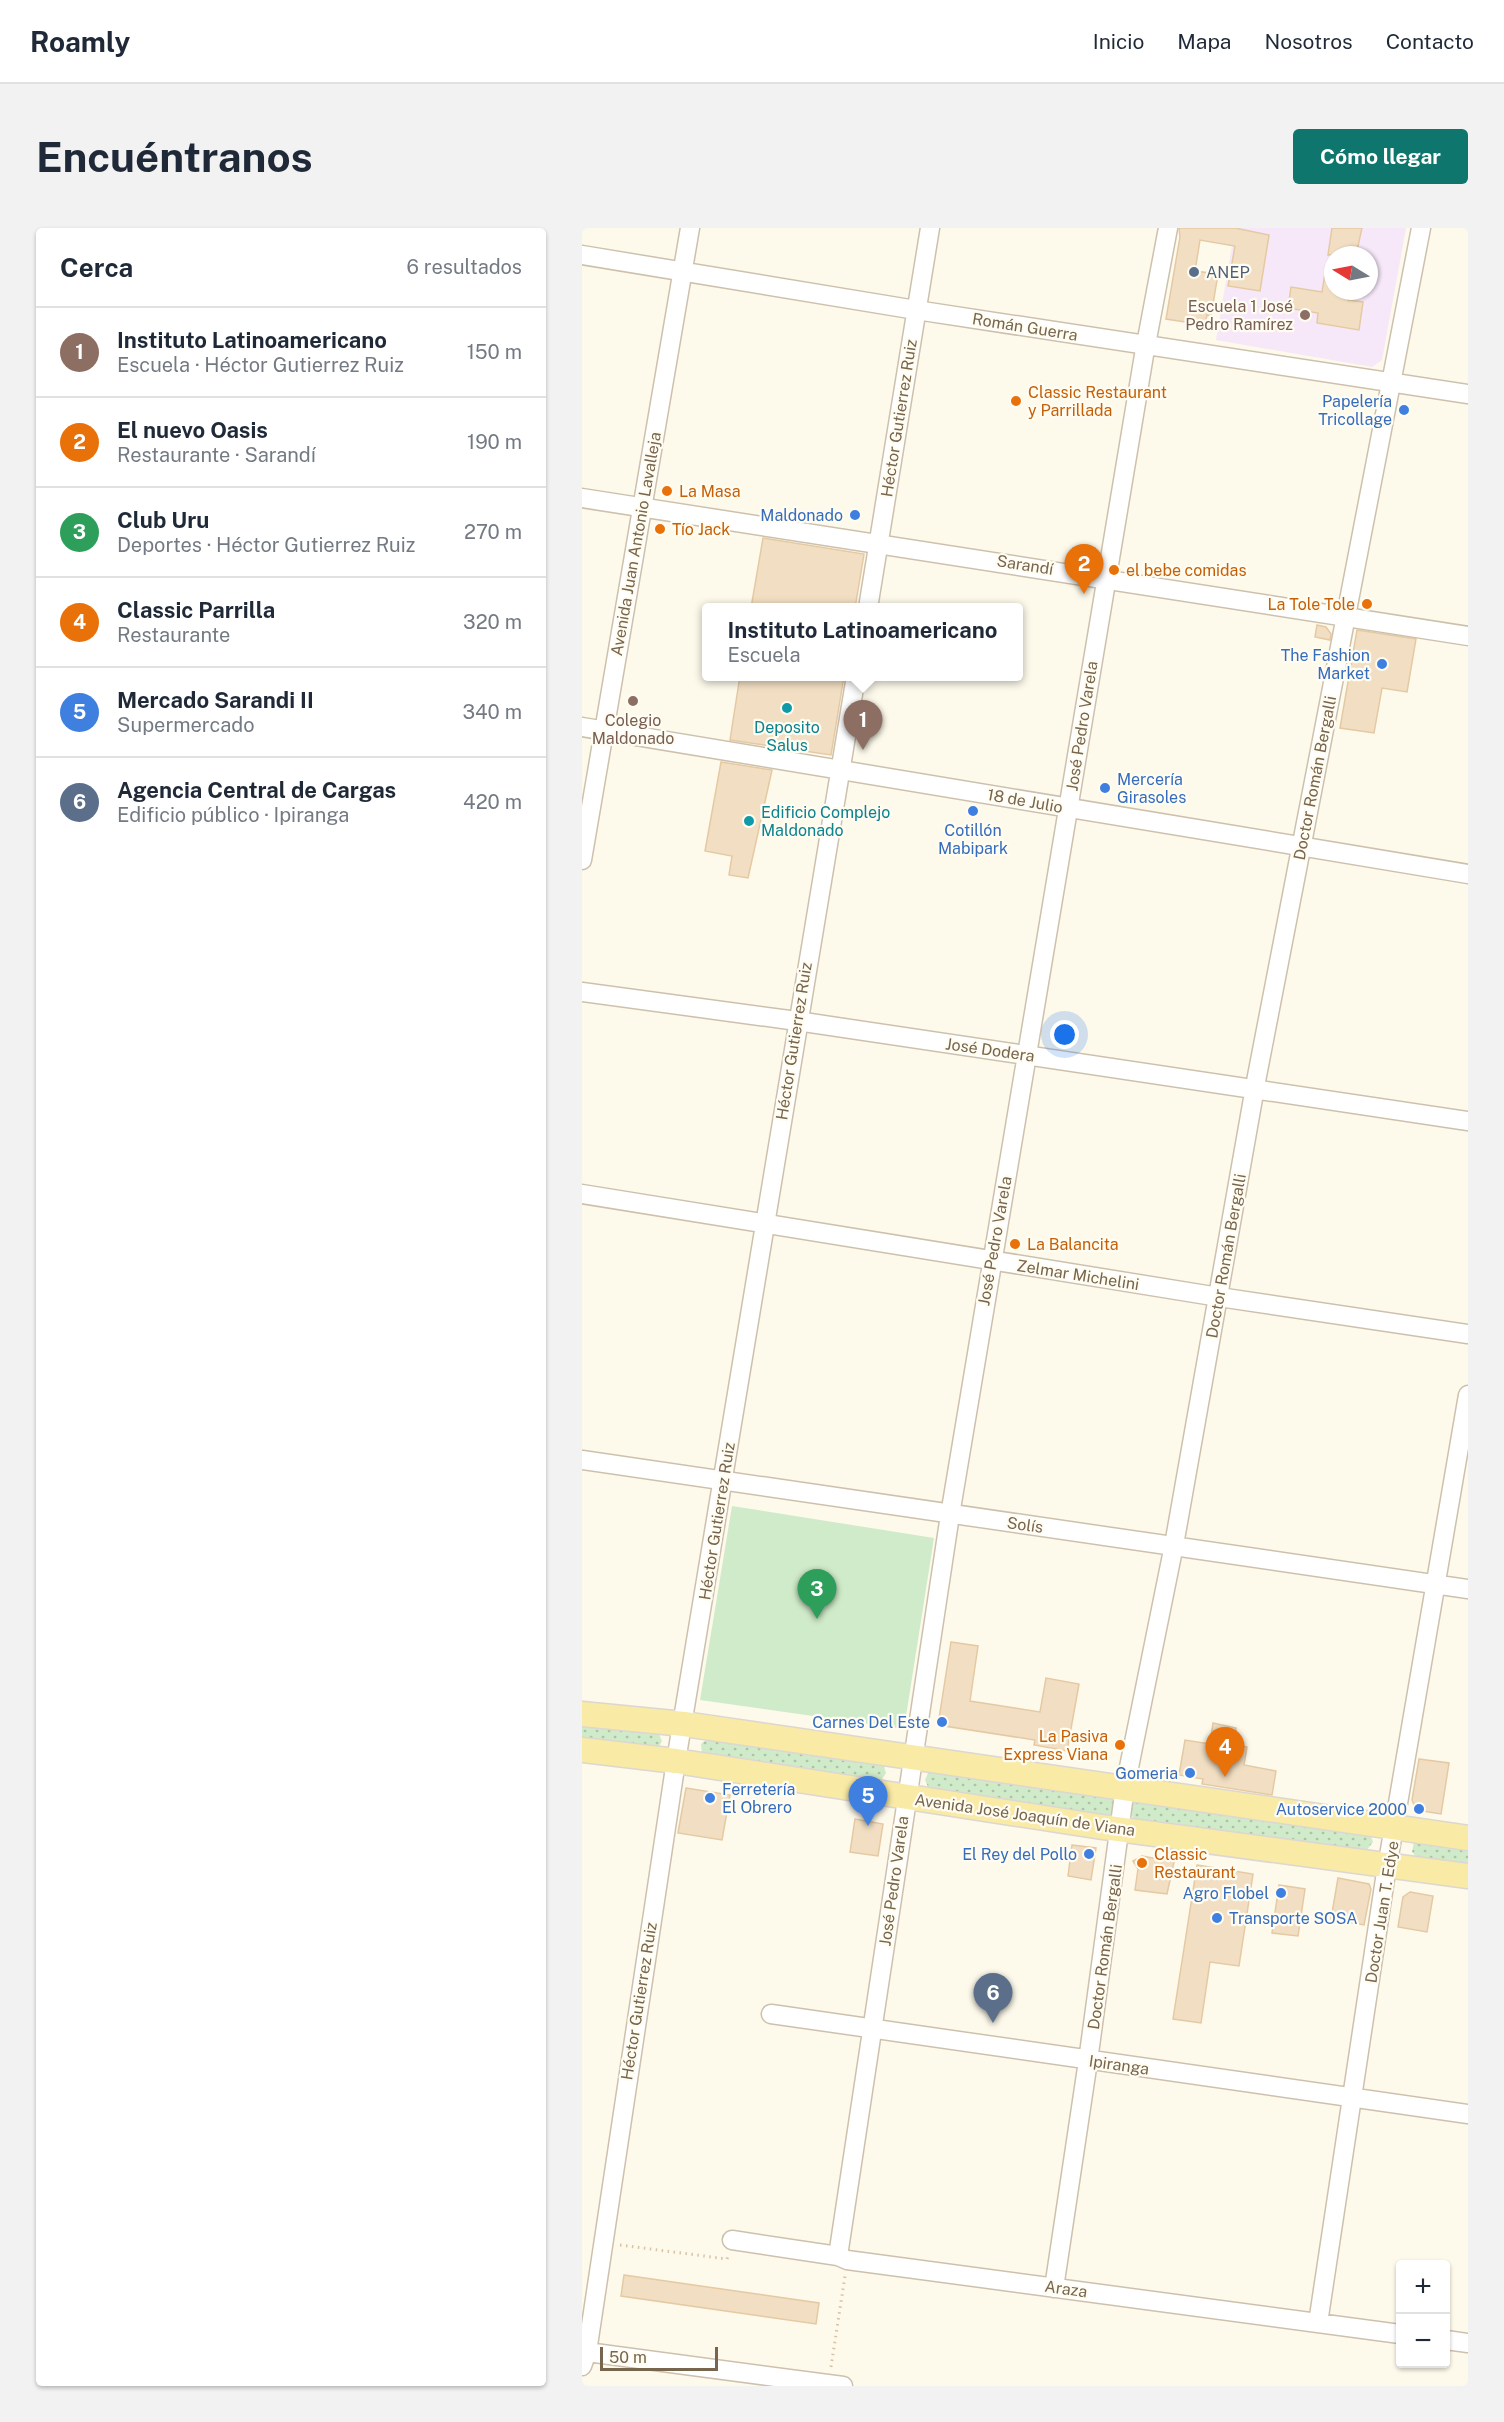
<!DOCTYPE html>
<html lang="es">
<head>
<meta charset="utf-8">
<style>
	:root { --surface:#fff; --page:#f2f2f3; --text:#1f2937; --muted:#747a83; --line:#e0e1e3; --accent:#0f766e }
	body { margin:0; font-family:"Public Sans",sans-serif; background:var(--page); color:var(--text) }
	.controls { position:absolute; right:18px; bottom:18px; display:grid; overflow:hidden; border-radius:6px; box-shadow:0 2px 4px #0004 }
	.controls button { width:54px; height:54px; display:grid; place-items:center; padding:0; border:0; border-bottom:2px solid var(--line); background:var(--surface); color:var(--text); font:30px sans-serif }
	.compass { position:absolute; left:742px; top:18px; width:54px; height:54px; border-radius:50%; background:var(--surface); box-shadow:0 2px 4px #0004; rotate:280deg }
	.scale { position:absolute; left:18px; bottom:15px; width:118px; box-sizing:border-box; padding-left:6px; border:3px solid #78654d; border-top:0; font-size:16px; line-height:21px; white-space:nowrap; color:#78654d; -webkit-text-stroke:4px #fffcf2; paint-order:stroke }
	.you { position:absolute; left:483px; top:807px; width:21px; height:21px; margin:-15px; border:4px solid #fff; border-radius:50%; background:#1a73e8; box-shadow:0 0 0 9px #1a73e833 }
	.badge { display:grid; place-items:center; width:39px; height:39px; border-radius:50%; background:var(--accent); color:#fff; font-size:20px; font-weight:700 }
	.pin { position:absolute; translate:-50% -50px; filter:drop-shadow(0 2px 3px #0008) }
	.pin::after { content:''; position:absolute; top:32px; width:21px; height:18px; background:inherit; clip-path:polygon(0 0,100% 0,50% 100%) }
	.popup { position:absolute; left:120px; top:375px; width:321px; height:78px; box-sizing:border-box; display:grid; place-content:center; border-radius:6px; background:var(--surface); filter:drop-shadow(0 2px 4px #0005); font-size:20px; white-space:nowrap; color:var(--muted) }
	.popup b { font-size:22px; color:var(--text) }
	.popup::after { content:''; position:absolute; left:50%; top:100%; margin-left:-12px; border:12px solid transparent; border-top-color:var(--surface) }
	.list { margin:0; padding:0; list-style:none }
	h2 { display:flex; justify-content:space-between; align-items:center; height:78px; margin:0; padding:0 24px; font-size:26px }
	h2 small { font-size:20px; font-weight:400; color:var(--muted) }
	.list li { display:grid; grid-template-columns:39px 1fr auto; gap:18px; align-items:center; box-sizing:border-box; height:90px; padding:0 24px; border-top:2px solid var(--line) }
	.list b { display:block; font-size:22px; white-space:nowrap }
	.list p { margin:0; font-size:20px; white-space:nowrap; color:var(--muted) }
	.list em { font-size:20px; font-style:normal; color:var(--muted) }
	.map { position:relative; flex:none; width:886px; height:2158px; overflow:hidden; border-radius:6px }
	header { display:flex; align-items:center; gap:36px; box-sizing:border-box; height:84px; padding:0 30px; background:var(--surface); border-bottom:2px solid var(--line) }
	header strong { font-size:28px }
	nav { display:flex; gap:33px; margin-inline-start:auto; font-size:21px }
	.intro { display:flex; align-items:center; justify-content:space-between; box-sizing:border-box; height:144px; padding:0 36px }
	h1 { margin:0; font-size:42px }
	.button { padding:15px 27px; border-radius:6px; background:var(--accent); color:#fff; font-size:21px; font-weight:700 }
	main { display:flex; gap:36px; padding:0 36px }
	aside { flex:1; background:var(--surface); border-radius:6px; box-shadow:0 2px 4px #0004 }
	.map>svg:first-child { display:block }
	.education { fill:#f6e7f9; fill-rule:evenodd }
	.grass { fill:url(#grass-dots) }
	.garden { fill:#d0ebc9 }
	.building { fill:#f2dfc3; stroke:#e5c9a3; stroke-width:1.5 }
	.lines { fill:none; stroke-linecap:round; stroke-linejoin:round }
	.minor-casing { stroke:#cdc1ad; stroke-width:21 }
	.major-casing { stroke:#dcd7d1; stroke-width:27 }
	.path { stroke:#d8c3a5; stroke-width:3; stroke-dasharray:1.5 4.5; stroke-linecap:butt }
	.minor { stroke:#fff; stroke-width:18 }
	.major { stroke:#f9eaa6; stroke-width:24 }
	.service-dot { fill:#5c6f8a; stroke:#fffcf2; stroke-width:2 }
	.education-dot { fill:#8d6e63; stroke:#fffcf2; stroke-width:2 }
	.food-dot { fill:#e8710a; stroke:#fffcf2; stroke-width:2 }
	.shop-dot { fill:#3f7fe0; stroke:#fffcf2; stroke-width:2 }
	.culture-dot { fill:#0f9aa8; stroke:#fffcf2; stroke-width:2 }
	.labels { text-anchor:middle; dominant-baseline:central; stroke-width:4.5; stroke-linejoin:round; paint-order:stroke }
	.service-label { font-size:16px; fill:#4e5e75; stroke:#fffcf2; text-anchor:start }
	.education-label { font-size:16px; fill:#785e54; stroke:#fffcf2; text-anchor:end }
	.street-label { font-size:16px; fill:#78654d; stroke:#fffcf2 }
	.food-label { font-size:16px; fill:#c56008; stroke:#fffcf2; text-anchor:start }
	.shop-label { font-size:16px; fill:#366cbe; stroke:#fffcf2; text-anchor:end }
	.culture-label { font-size:16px; fill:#0d838f; stroke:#fffcf2 }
</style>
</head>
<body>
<header>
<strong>Roamly</strong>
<nav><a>Inicio</a><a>Mapa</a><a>Nosotros</a><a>Contacto</a></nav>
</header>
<div class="intro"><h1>Encuéntranos</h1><a class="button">Cómo llegar</a></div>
<main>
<aside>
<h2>Cerca<small>6 resultados</small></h2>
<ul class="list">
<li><span class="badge" style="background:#8d6e63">1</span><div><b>Instituto Latinoamericano</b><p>Escuela · Héctor Gutierrez Ruiz</p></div><em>150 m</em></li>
<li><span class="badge" style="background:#e8710a">2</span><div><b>El nuevo Oasis</b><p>Restaurante · Sarandí</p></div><em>190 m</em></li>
<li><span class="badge" style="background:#2e9e5b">3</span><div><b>Club Uru</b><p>Deportes · Héctor Gutierrez Ruiz</p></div><em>270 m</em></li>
<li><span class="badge" style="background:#e8710a">4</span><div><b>Classic Parrilla</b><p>Restaurante</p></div><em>320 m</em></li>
<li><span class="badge" style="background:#3f7fe0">5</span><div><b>Mercado Sarandi II</b><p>Supermercado</p></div><em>340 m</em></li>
<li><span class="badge" style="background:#5c6f8a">6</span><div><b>Agencia Central de Cargas</b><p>Edificio público · Ipiranga</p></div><em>420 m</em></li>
</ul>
</aside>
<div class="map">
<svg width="886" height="2158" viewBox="0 0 886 2158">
	<defs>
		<pattern id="grass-dots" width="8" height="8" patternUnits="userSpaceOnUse" patternTransform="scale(1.5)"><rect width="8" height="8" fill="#d0ebc9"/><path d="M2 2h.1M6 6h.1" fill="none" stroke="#aec2a5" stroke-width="1.8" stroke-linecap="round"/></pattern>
	</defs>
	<rect width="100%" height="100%" fill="#fdf9eb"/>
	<path class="education" d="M653,0H824L800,132L790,139L634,112ZM751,27H787V63H751Z"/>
	<path class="grass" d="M0,1494L76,1504L80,1513L75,1522L0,1514Z
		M126,1510L301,1536L304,1545L298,1554L120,1527L119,1516Z
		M347,1543L535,1566L534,1589L347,1561L343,1552Z
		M551,1568L788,1605L791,1614L784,1623L552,1592L548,1583Z
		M836,1611L886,1616V1640L837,1632L830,1624L832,1614Z"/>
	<path class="garden" d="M150,1278L352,1310L322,1501L118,1472Z"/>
	<path class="building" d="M597,0H653L687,7L678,63L646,58L653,18L618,12L613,43L636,46L629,88L625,87L623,97L584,91L598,9Z
		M750,0H780L774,27H746Z
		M744,39H751V63H768L766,72L781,74L777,102L735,95L736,85L706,80L709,59L740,64Z
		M181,310L282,326L273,380H169Z
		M735,397L744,399L749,406L748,412L733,409Z
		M775,402L834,411L825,464L800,460L792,505L758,500Z
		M158,448H262L249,527L148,512Z
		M139,534L190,542L166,650L147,647L150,628L123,623Z
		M369,1414L396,1418L388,1473L458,1484L464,1450L497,1456L485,1523L452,1517L453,1512L356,1497Z
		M631,1495L654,1500L652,1516L665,1519L662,1537L694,1543L690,1567L620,1556L621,1551L597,1547L603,1512L628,1516Z
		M837,1531L867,1535L859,1586L834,1582L830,1572Z
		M104,1560L148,1567L140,1612L96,1605Z
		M273,1591L301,1596L296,1628L268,1624Z
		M490,1617L514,1620L509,1652L486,1648Z
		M560,1628L592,1634L585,1666L553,1662L556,1641L551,1633Z
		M615,1637L671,1646L657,1738L628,1734L619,1795L591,1791Z
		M756,1650L787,1656L789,1661L782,1697L749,1691Z
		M697,1657L723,1661L716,1708L690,1705Z
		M828,1664L851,1668L845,1704L816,1699L821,1669Z
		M42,2047L237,2075L234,2096L39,2068Z"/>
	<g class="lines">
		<g class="minor-casing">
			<path id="minor" d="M0,27L334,82L886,166
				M0,270L886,408
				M286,380L348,0
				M0,499L886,646
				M0,632L108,0
				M0,764L215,793L886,893
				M0,966L637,1069L886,1106
				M0,1232L886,1361
				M189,1786L886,1886
				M150,2012L256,2028L265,2032L818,2106
				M256,2028L368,1287L562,127L586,0
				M472,2060L506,1833L543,1559L592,1317L675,848L839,0
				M736,2095L803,1651L886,1167
				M864,2112L886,2115
				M5,2124L261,2158
				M0,2138L5,2124L94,1533L274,448"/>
		</g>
		<g class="major-casing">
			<path id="major" d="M0,1486L102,1496L886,1610
				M0,1522L94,1533L520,1599L886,1648"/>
		</g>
		<path class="path" d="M38,2017L145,2031L146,2028
			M249,2139L263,2048"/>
		<use href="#minor" class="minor"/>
		<use href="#major" class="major"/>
	</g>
	<circle class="service-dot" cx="612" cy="44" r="6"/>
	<g class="education-dot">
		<circle cx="723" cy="87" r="6"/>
		<circle cx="51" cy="473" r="6"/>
	</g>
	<g class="food-dot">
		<circle cx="434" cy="173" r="6"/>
		<circle cx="85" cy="263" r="6"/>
		<circle cx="78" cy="301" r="6"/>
		<circle cx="532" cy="342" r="6"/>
		<circle cx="785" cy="376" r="6"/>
		<circle cx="433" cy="1016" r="6"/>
		<circle cx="538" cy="1517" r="6"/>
		<circle cx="560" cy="1635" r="6"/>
	</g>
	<g class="shop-dot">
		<circle cx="822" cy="182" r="6"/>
		<circle cx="273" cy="287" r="6"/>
		<circle cx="800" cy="436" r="6"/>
		<circle cx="523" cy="560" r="6"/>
		<circle cx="391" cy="583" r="6"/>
		<circle cx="360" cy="1494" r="6"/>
		<circle cx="608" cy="1545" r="6"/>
		<circle cx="128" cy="1570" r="6"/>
		<circle cx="837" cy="1581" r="6"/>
		<circle cx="507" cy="1626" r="6"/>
		<circle cx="699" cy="1665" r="6"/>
		<circle cx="635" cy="1690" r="6"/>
	</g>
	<g class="culture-dot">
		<circle cx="205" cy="480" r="6"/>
		<circle cx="167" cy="593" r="6"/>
	</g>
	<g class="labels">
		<g class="service-label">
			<text x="624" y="44">ANEP</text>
		</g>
		<g class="education-label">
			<text x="711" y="78">Escuela 1 José<tspan x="711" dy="18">Pedro Ramírez</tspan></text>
			<text x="51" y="492" text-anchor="middle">Colegio<tspan x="51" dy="18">Maldonado</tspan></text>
		</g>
		<g class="street-label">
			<text transform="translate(443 99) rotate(9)">Román Guerra</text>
			<text transform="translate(317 190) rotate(-81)">Héctor Gutierrez Ruiz</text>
			<text transform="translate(54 316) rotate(-80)">Avenida Juan Antonio Lavalleja</text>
			<text transform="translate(443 337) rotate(9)">Sarandí</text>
			<text transform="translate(500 498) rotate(-81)">José Pedro Varela</text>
			<text transform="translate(733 550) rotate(-79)">Doctor Román Bergalli</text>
			<text transform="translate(443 573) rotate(10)">18 de Julio</text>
			<text transform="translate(212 813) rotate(-81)">Héctor Gutierrez Ruiz</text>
			<text transform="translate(408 822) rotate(8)">José Dodera</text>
			<text transform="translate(413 1013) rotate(-80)">José Pedro Varela</text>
			<text transform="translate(644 1028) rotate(-80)">Doctor Román Bergalli</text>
			<text transform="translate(496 1047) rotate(9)">Zelmar Michelini</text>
			<text transform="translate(135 1293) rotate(-81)">Héctor Gutierrez Ruiz</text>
			<text transform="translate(443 1297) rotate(8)">Solís</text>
			<text transform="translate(443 1587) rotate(8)">Avenida José Joaquín de Viana</text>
			<text transform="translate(312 1653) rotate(-82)">José Pedro Varela</text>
			<text transform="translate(800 1684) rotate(-81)">Doctor Juan T. Edye</text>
			<text transform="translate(523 1719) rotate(-82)">Doctor Román Bergalli</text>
			<text transform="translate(57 1773) rotate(-81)">Héctor Gutierrez Ruiz</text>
			<text transform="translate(537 1837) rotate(8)">Ipiranga</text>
			<text transform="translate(484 2061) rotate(8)">Araza</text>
		</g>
		<g class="food-label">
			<text x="446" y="164">Classic Restaurant<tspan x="446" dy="18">y Parrillada</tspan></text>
			<text x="97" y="263">La Masa</text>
			<text x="90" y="301">Tío Jack</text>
			<text x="544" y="342">el bebe comidas</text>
			<text x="773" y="376" text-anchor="end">La Tole Tole</text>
			<text x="445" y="1016">La Balancita</text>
			<text x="526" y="1508" text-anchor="end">La Pasiva<tspan x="526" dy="18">Express Viana</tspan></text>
			<text x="572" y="1626">Classic<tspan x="572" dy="18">Restaurant</tspan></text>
		</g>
		<g class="shop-label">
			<text x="810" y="173">Papelería<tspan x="810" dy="18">Tricollage</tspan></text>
			<text x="261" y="287">Maldonado</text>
			<text x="788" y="427">The Fashion<tspan x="788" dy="18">Market</tspan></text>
			<text x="535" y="551" text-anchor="start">Mercería<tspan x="535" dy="18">Girasoles</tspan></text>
			<text x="391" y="602" text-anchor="middle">Cotillón<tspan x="391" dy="18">Mabipark</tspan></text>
			<text x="348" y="1494">Carnes Del Este</text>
			<text x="596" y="1545">Gomeria</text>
			<text x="140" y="1561" text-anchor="start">Ferretería<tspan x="140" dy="18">El Obrero</tspan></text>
			<text x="825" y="1581">Autoservice 2000</text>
			<text x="495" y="1626">El Rey del Pollo</text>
			<text x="687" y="1665">Agro Flobel</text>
			<text x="647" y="1690" text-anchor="start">Transporte SOSA</text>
		</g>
		<g class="culture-label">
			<text x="205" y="499">Deposito<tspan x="205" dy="18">Salus</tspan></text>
			<text x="179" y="584" text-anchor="start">Edificio Complejo<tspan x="179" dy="18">Maldonado</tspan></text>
		</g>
	</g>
</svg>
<div class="controls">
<button>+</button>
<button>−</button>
</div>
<svg class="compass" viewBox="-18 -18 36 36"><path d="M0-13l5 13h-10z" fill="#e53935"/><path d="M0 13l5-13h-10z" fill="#747a83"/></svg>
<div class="scale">50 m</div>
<div class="you"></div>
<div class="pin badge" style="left:281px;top:522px;background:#8d6e63">1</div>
<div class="popup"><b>Instituto Latinoamericano</b>Escuela</div>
<div class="pin badge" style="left:502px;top:366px;background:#e8710a">2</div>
<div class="pin badge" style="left:235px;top:1391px;background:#2e9e5b">3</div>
<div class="pin badge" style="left:643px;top:1549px;background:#e8710a">4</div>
<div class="pin badge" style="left:286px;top:1598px;background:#3f7fe0">5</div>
<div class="pin badge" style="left:411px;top:1795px;background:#5c6f8a">6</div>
</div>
</main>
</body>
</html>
